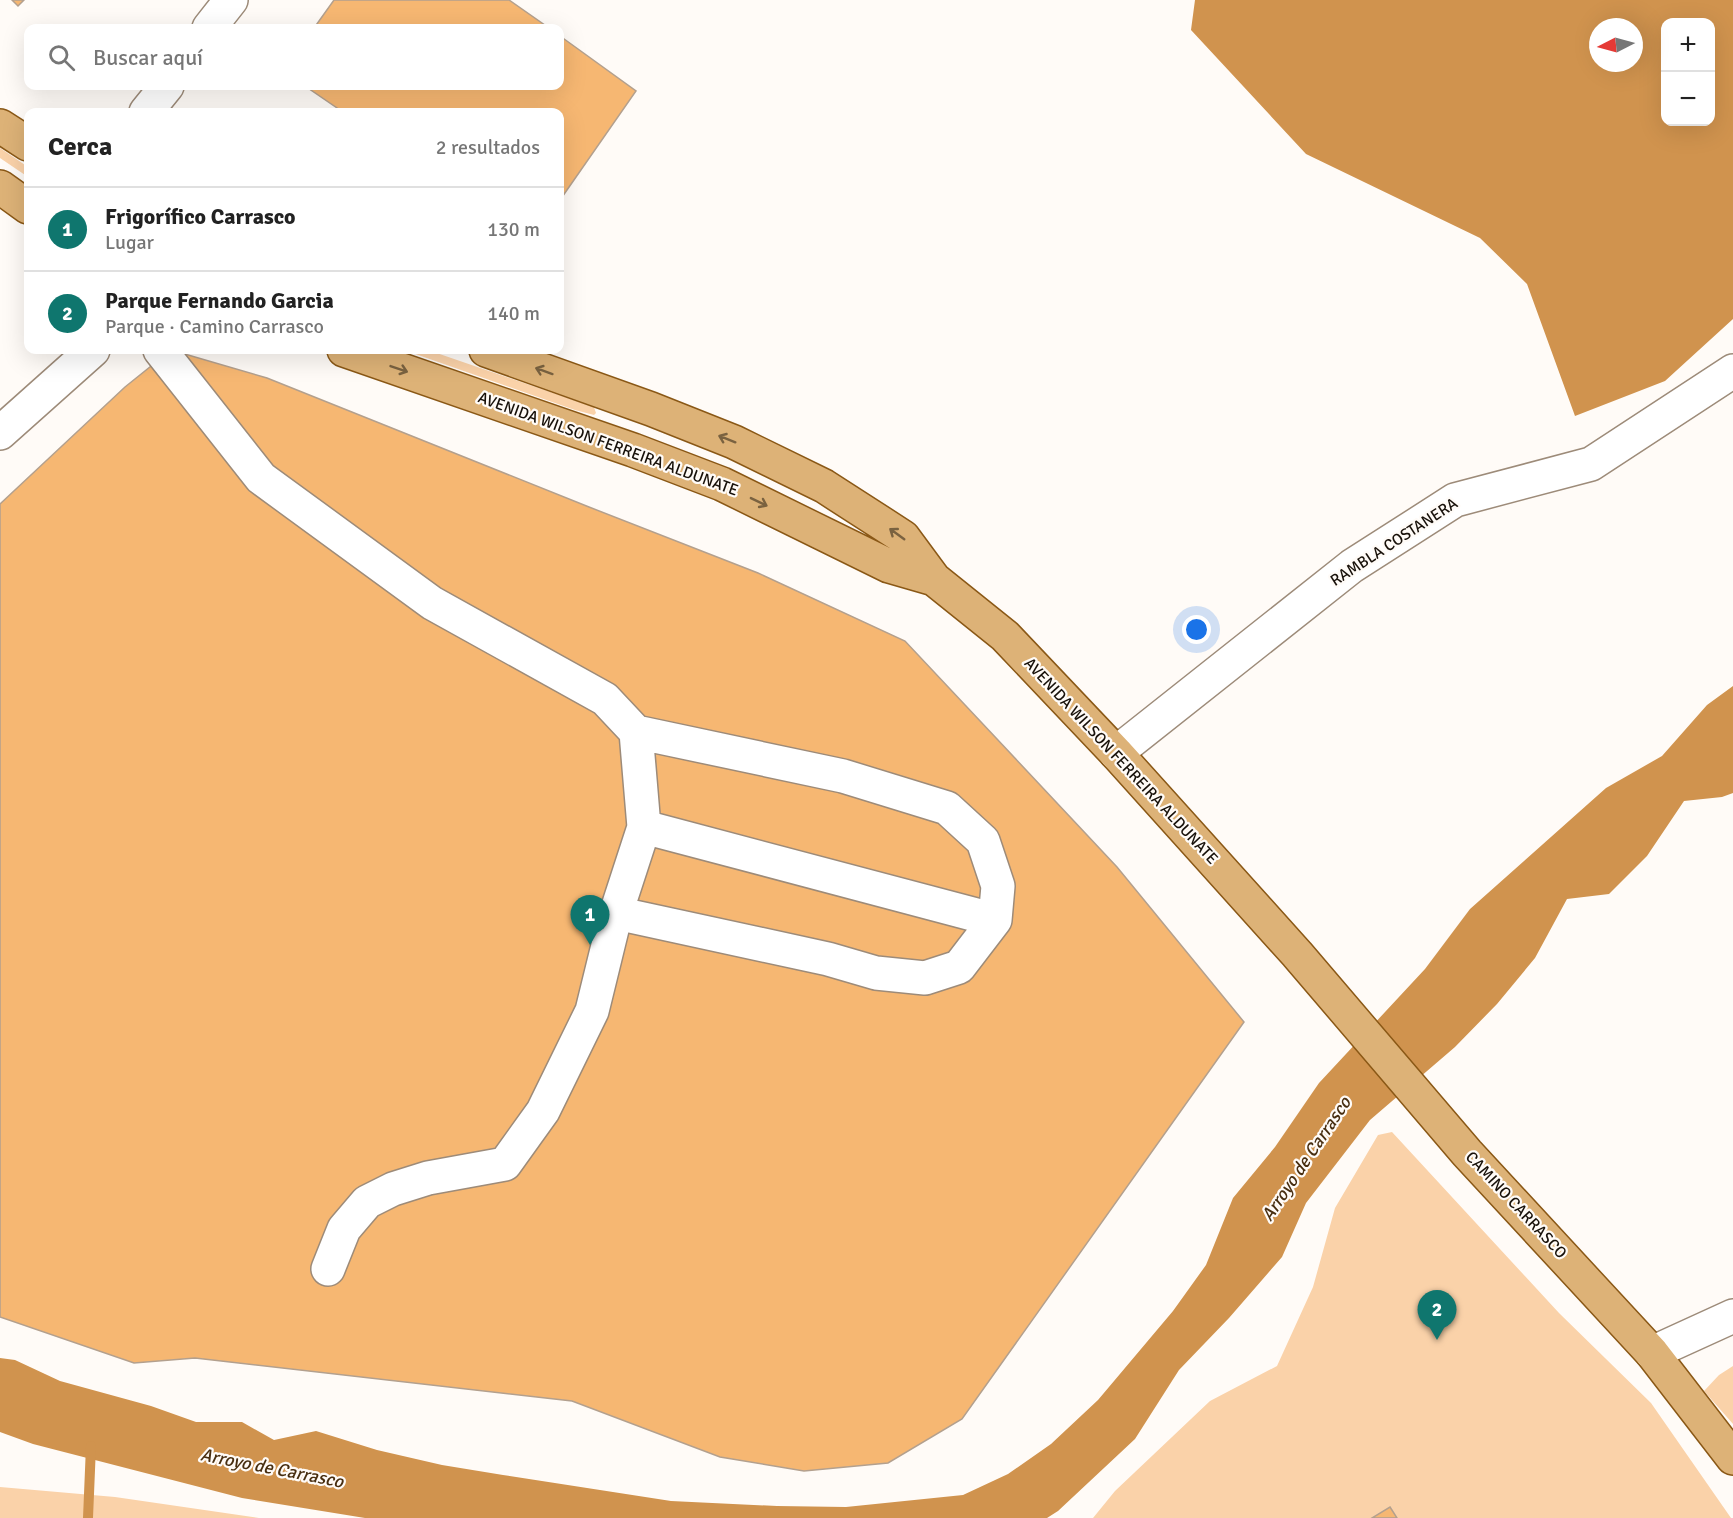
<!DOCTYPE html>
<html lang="es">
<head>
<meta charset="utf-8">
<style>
	:root { --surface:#fff; --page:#f6f6f6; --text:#222; --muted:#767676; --line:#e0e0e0; --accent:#0f766e }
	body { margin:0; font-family:Signika,sans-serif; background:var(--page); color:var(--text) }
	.controls { position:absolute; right:18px; top:18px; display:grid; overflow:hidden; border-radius:12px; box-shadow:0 6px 24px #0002 }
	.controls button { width:54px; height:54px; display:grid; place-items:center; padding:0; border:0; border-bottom:2px solid var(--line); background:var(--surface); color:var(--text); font:30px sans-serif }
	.compass { position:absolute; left:1589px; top:18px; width:54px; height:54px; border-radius:50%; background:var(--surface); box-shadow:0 6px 24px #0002; rotate:264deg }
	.you { position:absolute; left:1197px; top:630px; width:21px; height:21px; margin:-15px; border:4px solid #fff; border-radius:50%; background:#1a73e8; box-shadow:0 0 0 9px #1a73e833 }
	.badge { display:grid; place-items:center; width:39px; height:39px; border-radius:50%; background:var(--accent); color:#fff; font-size:20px; font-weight:700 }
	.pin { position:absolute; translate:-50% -50px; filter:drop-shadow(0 2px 3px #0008) }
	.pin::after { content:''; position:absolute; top:32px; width:21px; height:18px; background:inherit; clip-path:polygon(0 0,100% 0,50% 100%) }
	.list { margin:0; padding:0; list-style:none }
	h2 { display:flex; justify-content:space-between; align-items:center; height:78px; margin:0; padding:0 24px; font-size:26px }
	h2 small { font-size:20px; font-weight:400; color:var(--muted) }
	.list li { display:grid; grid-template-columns:39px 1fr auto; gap:18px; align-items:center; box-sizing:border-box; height:84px; padding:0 24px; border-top:2px solid var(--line) }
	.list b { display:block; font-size:22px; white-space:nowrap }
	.list p { margin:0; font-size:20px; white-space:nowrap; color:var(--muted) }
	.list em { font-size:20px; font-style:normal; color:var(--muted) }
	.icon { flex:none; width:33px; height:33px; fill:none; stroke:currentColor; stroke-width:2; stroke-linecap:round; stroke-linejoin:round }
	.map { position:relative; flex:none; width:1733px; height:1518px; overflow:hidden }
	.search { position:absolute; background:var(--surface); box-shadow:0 6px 24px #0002; left:24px; top:24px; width:540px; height:66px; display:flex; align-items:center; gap:15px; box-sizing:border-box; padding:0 21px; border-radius:12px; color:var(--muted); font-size:22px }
	.panel { position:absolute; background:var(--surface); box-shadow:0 6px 24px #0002; left:24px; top:108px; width:540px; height:246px; border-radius:12px }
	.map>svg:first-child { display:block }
	.green { fill:#fad2a9 }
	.water { fill:#d0934e; fill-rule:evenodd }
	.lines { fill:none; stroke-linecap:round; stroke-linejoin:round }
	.stream { stroke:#d0934e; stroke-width:10 }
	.building { fill:#f6b772; stroke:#b3a08e; stroke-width:1.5 }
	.minor-casing { stroke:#9d8b79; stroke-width:36 }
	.major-casing { stroke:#8a5816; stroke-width:36 }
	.minor { stroke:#fff; stroke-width:33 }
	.major { stroke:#ddb277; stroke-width:33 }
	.oneway { stroke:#7a6240 }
	.labels { text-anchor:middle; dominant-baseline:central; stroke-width:4.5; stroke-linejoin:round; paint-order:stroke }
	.street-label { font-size:16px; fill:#18110a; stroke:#fffbf7 }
	.water-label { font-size:18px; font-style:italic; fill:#482e10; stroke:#fffbf7 }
</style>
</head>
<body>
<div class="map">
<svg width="1733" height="1518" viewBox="0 0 1733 1518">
	<rect width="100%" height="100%" fill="#fffbf7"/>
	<path class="green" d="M0,148L28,167V177L0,158Z
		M404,350H428L594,407L596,413L594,415L575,410Z
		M1392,1132L1559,1313L1651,1403L1731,1518H1093L1115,1491L1210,1401L1277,1366L1313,1287L1335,1208L1378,1135Z
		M1733,1366V1424L1704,1391L1719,1375Z
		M0,1487L115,1497L259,1518H0Z"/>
	<path class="water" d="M1195,0H1733V319L1665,381L1575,416L1527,284L1480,238L1306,154L1191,30ZM1666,22H1710V122H1666ZM1598,27H1634V63H1598Z
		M1733,686V793L1722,797L1684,801L1647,856L1609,894L1567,899L1535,958L1497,1004L1455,1047L1370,1120L1306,1203L1282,1257L1229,1318L1179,1370L1135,1439L1058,1511L1047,1518H365L242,1498L33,1444L0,1432V1358L15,1360L60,1381L151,1406L196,1422H242L274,1440L316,1431L377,1450L442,1465L503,1475L671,1501L777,1506L846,1507L963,1495L1008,1474L1051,1444L1098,1400L1173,1311L1206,1265L1233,1198L1275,1147L1319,1083L1425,969L1470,909L1606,788L1662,756L1707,705Z"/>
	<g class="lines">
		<path class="stream" d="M88,1518L91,1446"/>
	</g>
	<path class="building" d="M12,0H24L18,6Z
		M334,0H509L549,28H314Z
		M560,36L636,91L560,200V112H343L305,86H560Z
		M171,350L267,378L589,507L758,573L905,641L1117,867L1244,1022L962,1419L888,1463L804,1471L720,1457L572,1401L195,1358L134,1363L0,1317V504L125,387Z
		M1390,1507L1397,1518H1372Z"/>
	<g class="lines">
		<g class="minor-casing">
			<path id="minor" d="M209,28L231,0
				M146,112L167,86
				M160,350L261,478L432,603L605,699L636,732L644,827L616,913L592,1011L543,1111L505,1164L428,1178L393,1189L367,1202L344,1229L328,1269
				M0,433L93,350
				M1116,753L1352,566L1455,500L1591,464L1733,371
				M644,827L995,920
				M616,913L828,959L876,973L925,978L959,967L995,920L998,886L983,841L947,808L843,776L636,732
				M1652,1353L1733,1316"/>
		</g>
		<g class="major-casing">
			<path id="major" d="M0,126L28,144
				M0,187L28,207
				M344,350L633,450L722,484L889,566L934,579
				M486,350L651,409L734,442L824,486L903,537L934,579L1005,636L1116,753L1297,954L1467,1153L1652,1353L1733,1458"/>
		</g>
		<use href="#minor" class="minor"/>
		<use href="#major" class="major"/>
	</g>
	<defs><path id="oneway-shaft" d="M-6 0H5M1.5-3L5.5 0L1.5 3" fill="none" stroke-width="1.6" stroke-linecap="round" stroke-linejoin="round" transform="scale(1.5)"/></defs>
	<g class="oneway">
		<use href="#oneway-shaft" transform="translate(399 369) rotate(19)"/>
		<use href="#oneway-shaft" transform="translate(544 371) rotate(-160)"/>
		<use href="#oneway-shaft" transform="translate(727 439) rotate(-158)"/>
		<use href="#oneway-shaft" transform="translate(759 502) rotate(26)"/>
		<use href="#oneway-shaft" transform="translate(897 534) rotate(-144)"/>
	</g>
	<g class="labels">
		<g class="street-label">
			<text transform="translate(608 444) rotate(20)">AVENIDA WILSON FERREIRA ALDUNATE</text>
			<text transform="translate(1394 542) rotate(-33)">RAMBLA COSTANERA</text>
			<text transform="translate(1121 761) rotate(47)">AVENIDA WILSON FERREIRA ALDUNATE</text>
			<text transform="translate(1516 1205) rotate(47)">CAMINO CARRASCO</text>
		</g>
		<g class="water-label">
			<text transform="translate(1306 1159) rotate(-56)">Arroyo de Carrasco</text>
			<text transform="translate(272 1468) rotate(11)">Arroyo de Carrasco</text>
		</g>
	</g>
</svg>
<div class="controls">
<button>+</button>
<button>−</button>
</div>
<svg class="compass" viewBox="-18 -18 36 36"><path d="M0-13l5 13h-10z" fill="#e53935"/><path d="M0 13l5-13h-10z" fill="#767676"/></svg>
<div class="you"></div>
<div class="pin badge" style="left:590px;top:945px">1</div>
<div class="pin badge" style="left:1437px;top:1340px">2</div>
<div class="search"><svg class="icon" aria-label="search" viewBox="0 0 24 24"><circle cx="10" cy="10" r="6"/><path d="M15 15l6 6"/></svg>Buscar aquí</div>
<section class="panel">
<h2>Cerca<small>2 resultados</small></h2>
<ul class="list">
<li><span class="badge">1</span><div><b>Frigorífico Carrasco</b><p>Lugar</p></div><em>130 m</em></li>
<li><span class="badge">2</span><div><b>Parque Fernando Garcia</b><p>Parque · Camino Carrasco</p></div><em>140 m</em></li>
</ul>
</section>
</div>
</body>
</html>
